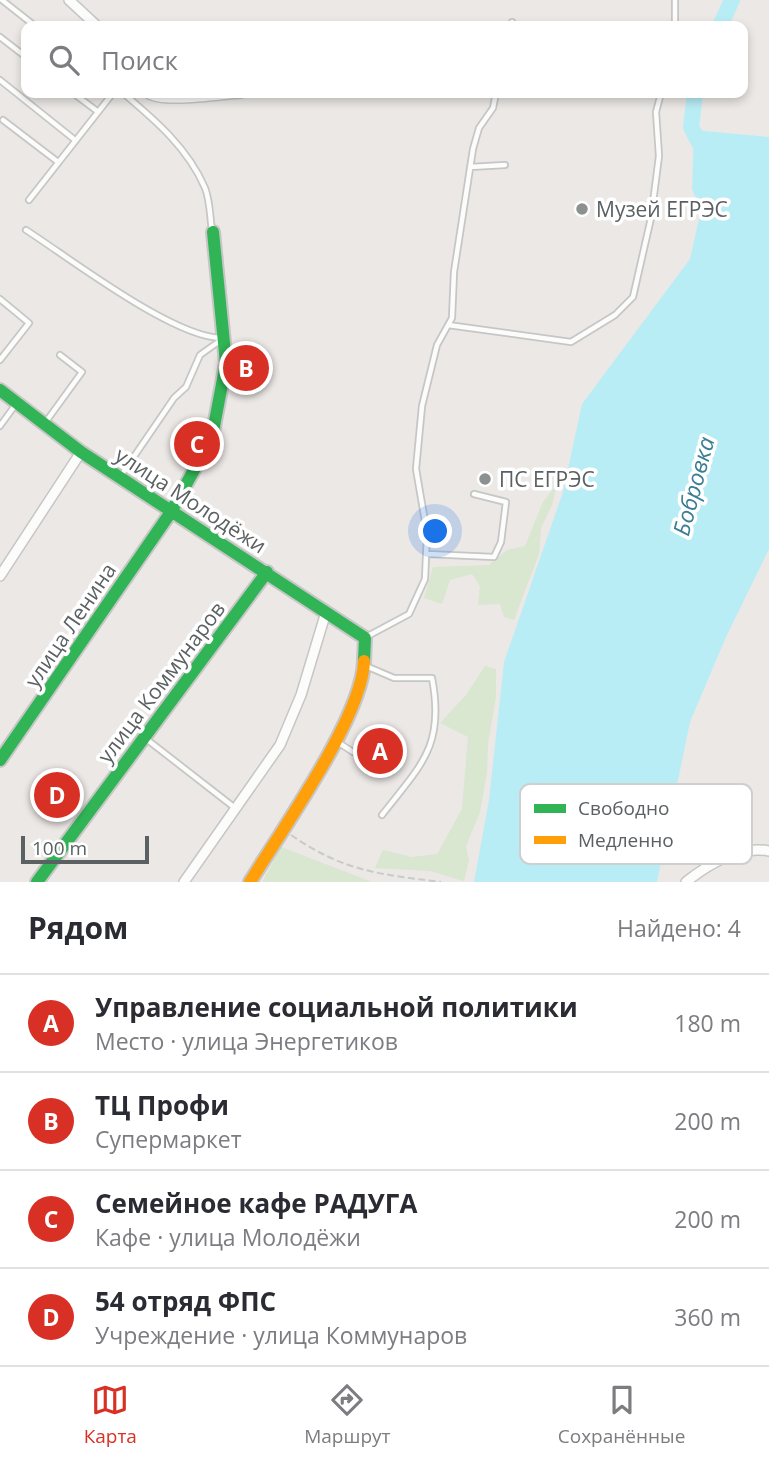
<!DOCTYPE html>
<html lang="ru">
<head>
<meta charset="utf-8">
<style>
	:root { --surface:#fff; --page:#f2f2f3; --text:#2b2b33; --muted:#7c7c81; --line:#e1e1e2; --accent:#d93025 }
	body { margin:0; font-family:"Open Sans",sans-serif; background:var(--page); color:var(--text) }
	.scale { position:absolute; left:21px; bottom:18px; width:128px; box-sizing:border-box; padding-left:7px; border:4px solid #5b6163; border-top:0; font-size:19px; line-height:24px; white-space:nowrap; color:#5b6163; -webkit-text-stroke:5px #fff; paint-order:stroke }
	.you { position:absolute; left:436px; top:532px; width:24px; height:24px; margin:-18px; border:5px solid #fff; border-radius:50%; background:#1a73e8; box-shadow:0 0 0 10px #1a73e833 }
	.badge { display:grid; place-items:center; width:46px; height:46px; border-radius:50%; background:var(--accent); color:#fff; font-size:23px; font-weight:700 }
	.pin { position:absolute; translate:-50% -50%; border:4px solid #fff; box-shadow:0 2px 7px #0006 }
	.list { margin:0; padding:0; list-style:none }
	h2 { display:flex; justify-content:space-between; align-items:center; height:91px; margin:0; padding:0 28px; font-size:30px }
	h2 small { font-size:23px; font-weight:400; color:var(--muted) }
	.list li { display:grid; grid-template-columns:46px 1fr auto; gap:21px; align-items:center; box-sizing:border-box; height:98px; padding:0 28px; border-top:2px solid var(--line) }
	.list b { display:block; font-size:26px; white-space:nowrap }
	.list p { margin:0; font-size:23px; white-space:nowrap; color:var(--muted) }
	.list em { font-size:23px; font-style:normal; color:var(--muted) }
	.icon { flex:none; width:38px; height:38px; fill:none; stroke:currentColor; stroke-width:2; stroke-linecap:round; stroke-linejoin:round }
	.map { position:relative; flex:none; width:769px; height:882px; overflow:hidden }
	.search { position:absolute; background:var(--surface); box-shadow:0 4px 10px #0003; left:21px; right:21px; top:21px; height:77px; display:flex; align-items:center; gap:18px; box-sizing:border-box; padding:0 24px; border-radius:14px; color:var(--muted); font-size:26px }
	.sheet { height:483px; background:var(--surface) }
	nav { display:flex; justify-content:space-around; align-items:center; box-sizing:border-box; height:98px; border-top:2px solid var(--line); background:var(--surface); font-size:19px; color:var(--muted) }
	nav a { display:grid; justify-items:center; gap:4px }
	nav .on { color:var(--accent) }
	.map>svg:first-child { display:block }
	.green { fill:#d9e6d0 }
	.water { fill:#b9edf6 }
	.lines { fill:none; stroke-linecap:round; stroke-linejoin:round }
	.river { stroke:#b9edf6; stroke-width:16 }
	.lane-casing { stroke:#c7c6c6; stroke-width:8 }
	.street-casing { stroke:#c7c6c6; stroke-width:12 }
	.fast-casing { stroke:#c7c6c6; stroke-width:16 }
	.slow-casing { stroke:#c7c6c6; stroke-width:16 }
	.path { stroke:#c6ccc8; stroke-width:2; stroke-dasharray:7 3.5; stroke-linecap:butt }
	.lane { stroke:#fcfcfb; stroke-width:4.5 }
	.street { stroke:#fcfcfb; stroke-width:9 }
	.fast { stroke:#30b455; stroke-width:12 }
	.slow { stroke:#ff9f0a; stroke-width:12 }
	.poi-dot { fill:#8d9090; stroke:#fff; stroke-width:2.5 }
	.labels { text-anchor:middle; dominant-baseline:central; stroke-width:7; stroke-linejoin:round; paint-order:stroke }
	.poi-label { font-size:21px; fill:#5b6163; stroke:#fff; text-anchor:start }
	.street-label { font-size:21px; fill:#5b6163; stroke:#fff }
	.water-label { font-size:23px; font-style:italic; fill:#397e94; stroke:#fff }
	.key { fill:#fff; stroke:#ced0d0; stroke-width:2 }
	.key-label { font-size:19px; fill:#5b6163 }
</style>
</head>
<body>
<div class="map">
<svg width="769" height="882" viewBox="0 0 769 882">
	<rect width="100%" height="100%" fill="#ebe8e5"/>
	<path class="green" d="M557,484L552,505L541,528L539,554L514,620L504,617L500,604L478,605L480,586L472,574L450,580L442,604L424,598L433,567L489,565L507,550L525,546L543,502Z
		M485,666L496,669V697L488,743L487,773L480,812L466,846L469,861L464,881L430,871L375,868L383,850L412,857L437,854L462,809L468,737L440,723L466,695Z
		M281,847L372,882H262Z"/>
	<path class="water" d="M694,130L769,137V549L726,637L690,722L657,882H474L489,800L504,662L563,492L582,404L690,259L701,210L692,189Z"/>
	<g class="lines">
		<path class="river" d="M720,26L732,0
			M695,93L691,127L703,150"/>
		<g class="lane-casing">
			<path id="lane" d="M2,0L35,26
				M511,26L512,22
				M675,26V0
				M0,37L26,57
				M0,80L75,140
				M73,93L97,111
				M123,93C155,120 188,148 205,188C210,200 210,217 212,231
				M3,120L58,162
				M470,167L505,165
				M29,200L113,93
				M26,230C71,259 175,339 223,338
				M0,299L29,323L0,360
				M448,325L571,342L615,315L633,297L651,218L659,156L656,112L661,93
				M45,423L82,372L60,355
				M0,426L16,404
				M120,477L174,398L186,387L200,355L221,340
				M427,554L494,557L501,542L506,502L474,494
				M366,637L409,614L425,579L427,533L416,469L422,406L437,345L452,318L454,272L473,149L479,128L493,108L496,93
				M366,666L394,678H432C445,746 421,765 382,815
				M145,738L235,808
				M336,741L353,752"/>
		</g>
		<g class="street-casing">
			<path id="street" d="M69,0L97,26
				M148,93C163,104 221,94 241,93
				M0,576L81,452
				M184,882L280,745L301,695L326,612
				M686,882C707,865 740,845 769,851"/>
		</g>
		<g class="fast-casing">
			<path id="fast" d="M0,390L81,452L365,638L364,661
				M0,760L171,512L212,437L226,363L213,232
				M37,882L267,572"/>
		</g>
		<g class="slow-casing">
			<path id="slow" d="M250,882C281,831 363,716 364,661"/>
		</g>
		<path class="path" d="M291,835C345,872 379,874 441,882"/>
		<use href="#lane" class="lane"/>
		<use href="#street" class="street"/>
		<use href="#fast" class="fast"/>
		<use href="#slow" class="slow"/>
	</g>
	<g class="poi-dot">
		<circle cx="582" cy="209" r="7"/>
		<circle cx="485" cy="479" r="7"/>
	</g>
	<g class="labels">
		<g class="poi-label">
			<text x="596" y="209">Музей ЕГРЭС</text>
			<text x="499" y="479">ПС ЕГРЭС</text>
		</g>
		<g class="street-label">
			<text transform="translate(191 500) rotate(33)">улица Молодёжи</text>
			<text transform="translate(70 625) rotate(-56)">улица Ленина</text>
			<text transform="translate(161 682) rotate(-53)">улица Коммунаров</text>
		</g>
		<g class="water-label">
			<text transform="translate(693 486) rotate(-75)">Бобровка</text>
		</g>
	</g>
	<rect x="520" y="784" width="232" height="80" rx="10" class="key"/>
	<rect x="534" y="804" width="32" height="9" fill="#30b455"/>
	<rect x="534" y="836" width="32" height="8" fill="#ff9f0a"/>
	<g class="key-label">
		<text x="578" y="815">Свободно</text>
		<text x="578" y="847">Медленно</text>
	</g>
</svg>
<div class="scale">100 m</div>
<div class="you"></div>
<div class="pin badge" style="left:380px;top:751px">A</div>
<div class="pin badge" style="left:246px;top:368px">B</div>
<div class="pin badge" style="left:197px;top:444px">C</div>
<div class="pin badge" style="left:57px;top:795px">D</div>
<div class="search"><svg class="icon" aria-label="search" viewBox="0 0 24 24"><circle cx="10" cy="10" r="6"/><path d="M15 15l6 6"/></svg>Поиск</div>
</div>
<section class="sheet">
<h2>Рядом<small>Найдено: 4</small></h2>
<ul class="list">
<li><span class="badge">A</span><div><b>Управление социальной политики</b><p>Место · улица Энергетиков</p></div><em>180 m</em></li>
<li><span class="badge">B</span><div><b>ТЦ Профи</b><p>Супермаркет</p></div><em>200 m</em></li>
<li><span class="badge">C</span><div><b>Семейное кафе РАДУГА</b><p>Кафе · улица Молодёжи</p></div><em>200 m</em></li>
<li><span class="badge">D</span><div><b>54 отряд ФПС</b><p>Учреждение · улица Коммунаров</p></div><em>360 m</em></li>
</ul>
</section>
<nav>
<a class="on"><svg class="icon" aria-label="map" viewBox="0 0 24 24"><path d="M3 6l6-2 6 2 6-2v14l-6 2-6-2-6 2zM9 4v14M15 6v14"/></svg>Карта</a>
<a><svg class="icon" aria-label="directions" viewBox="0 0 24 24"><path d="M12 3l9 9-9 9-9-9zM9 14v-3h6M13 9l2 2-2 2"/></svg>Маршрут</a>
<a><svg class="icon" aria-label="saved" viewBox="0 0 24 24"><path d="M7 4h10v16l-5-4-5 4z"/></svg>Сохранённые</a>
</nav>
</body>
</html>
